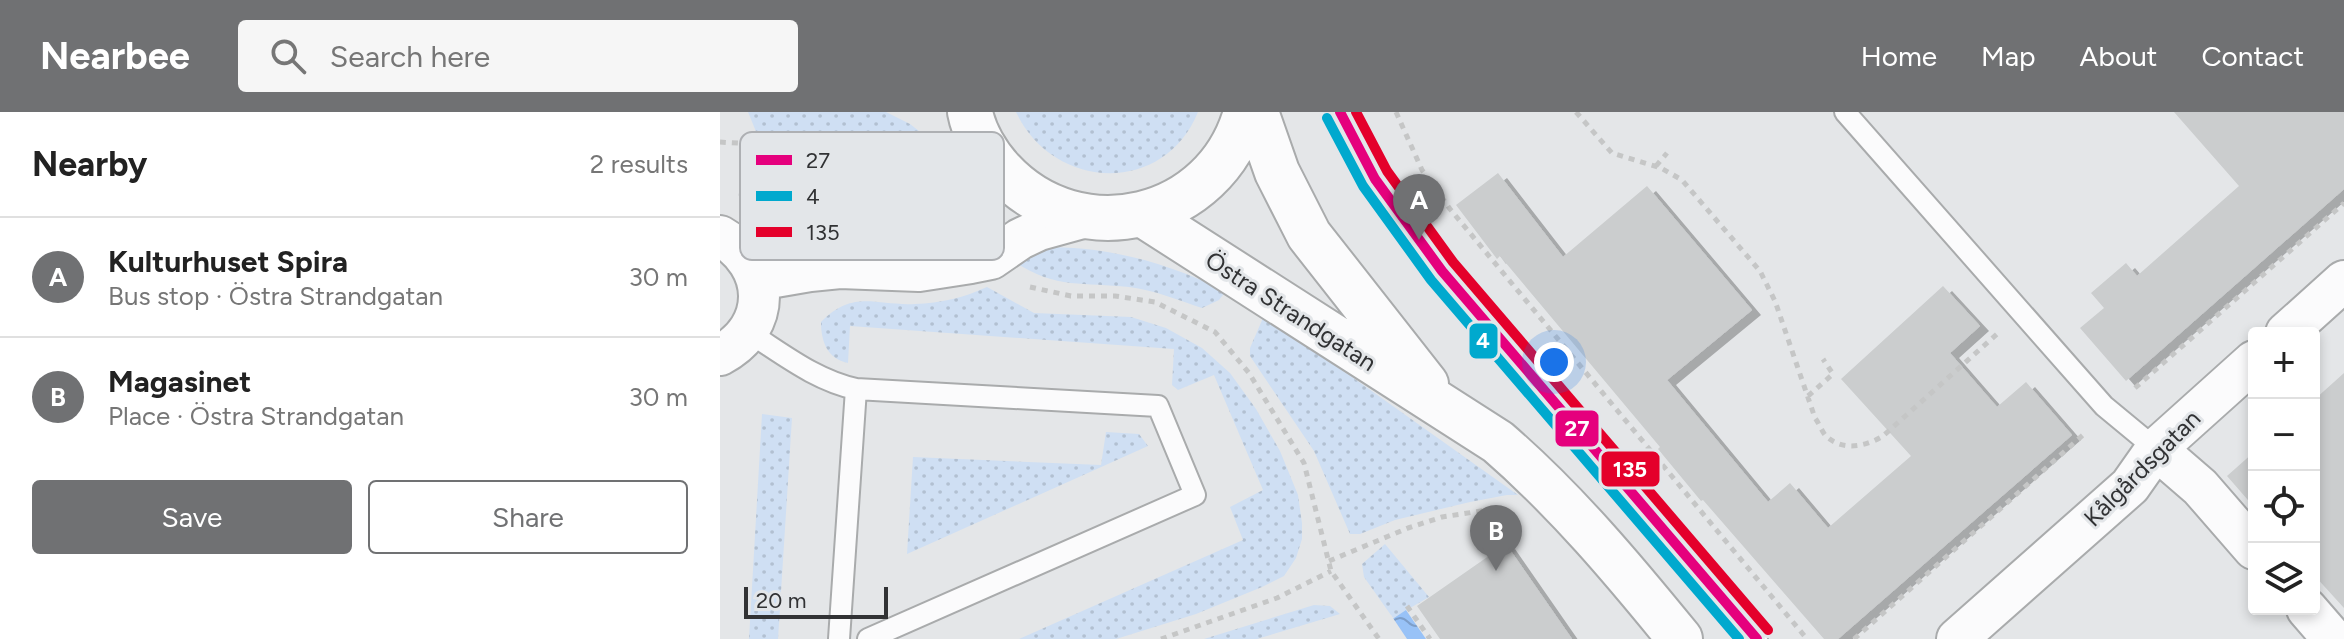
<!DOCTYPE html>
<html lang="en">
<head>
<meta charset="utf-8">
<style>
	:root { --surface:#fff; --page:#f6f6f6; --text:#222; --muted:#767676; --line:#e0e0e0; --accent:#707173 }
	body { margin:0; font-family:Figtree,sans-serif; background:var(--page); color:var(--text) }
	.controls { position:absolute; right:24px; bottom:24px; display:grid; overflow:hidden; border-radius:8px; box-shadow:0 4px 12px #0003 }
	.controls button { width:72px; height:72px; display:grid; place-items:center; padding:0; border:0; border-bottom:2px solid var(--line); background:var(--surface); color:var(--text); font:40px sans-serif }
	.scale { position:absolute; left:24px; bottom:20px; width:144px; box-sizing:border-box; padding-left:8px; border:4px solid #313234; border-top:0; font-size:22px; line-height:28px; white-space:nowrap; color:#313234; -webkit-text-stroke:6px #e3e6e9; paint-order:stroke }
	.you { position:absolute; left:834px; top:250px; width:28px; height:28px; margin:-20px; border:6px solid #fff; border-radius:50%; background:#1a73e8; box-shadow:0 0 0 12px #1a73e833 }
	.badge { display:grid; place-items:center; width:52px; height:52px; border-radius:50%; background:var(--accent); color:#fff; font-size:26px; font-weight:700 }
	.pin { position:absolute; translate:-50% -66px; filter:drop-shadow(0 2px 4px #0008) }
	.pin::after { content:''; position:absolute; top:42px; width:28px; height:24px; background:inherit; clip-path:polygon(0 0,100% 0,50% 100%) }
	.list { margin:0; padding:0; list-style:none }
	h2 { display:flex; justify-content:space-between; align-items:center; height:104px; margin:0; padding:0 32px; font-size:34px }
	h2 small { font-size:26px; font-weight:400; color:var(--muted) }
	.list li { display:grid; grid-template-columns:52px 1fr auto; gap:24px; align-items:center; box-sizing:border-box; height:120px; padding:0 32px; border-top:2px solid var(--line) }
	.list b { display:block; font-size:30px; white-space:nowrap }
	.list p { margin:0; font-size:26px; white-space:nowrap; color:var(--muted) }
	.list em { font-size:26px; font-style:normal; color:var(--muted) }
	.actions { display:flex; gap:16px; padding:24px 32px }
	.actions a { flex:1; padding:18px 0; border:2px solid var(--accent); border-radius:8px; text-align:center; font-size:28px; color:var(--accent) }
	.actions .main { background:var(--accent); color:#fff }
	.icon { flex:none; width:44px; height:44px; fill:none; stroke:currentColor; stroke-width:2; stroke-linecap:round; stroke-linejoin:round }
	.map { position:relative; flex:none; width:1624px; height:527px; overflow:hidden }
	header { display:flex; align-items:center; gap:48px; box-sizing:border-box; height:112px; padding:0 40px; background:var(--accent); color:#fff }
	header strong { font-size:38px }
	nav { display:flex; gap:44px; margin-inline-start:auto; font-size:28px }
	.search { width:560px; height:72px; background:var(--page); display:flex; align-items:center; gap:20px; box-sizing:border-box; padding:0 28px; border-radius:8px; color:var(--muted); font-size:30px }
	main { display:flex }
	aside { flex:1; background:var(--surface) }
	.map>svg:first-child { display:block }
	.grass { fill:url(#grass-dots) }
	.water { fill:url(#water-waves) }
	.pier { fill:#e4e6e8 }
	.building { fill:#cbcdce; filter:url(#shadow) }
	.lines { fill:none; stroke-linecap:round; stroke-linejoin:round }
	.service-casing { stroke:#a9abac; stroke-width:24 }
	.minor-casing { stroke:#a9abac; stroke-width:44 }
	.secondary-casing { stroke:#a9abac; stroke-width:48 }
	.path { stroke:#c5c6c6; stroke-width:5; stroke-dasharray:6 6; stroke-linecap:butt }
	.service { stroke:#fbfbfc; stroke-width:20 }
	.minor { stroke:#fbfbfc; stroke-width:40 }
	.secondary { stroke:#fbfbfc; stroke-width:44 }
	.bus-1-casing { stroke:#e3e6e9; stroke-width:16 }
	.bus-2-casing { stroke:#e3e6e9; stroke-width:16 }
	.bus-3-casing { stroke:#e3e6e9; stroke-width:16 }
	.bus-1 { stroke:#e5007d; stroke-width:10 }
	.bus-2 { stroke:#00a9ce; stroke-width:10 }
	.bus-3 { stroke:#e4002b; stroke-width:10 }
	.labels { text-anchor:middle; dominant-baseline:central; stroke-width:6; stroke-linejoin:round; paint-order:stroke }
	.street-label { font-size:24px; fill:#313234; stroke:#e3e6e9 }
	.key { fill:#e3e6e9; stroke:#aeb0b3; stroke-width:2 }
	.key-label { font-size:22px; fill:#313234 }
	.line-badge { stroke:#e3e6e9; stroke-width:3 }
	.badge-label { font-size:22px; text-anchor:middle; font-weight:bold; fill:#fff }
</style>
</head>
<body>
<header>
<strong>Nearbee</strong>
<div class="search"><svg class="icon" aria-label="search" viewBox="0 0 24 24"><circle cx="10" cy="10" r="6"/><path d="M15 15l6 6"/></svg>Search here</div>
<nav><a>Home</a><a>Map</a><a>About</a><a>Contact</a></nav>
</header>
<main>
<aside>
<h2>Nearby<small>2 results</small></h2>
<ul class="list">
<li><span class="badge">A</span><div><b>Kulturhuset Spira</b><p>Bus stop · Östra Strandgatan</p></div><em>30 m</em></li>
<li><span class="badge">B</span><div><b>Magasinet</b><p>Place · Östra Strandgatan</p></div><em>30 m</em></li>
</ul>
<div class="actions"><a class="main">Save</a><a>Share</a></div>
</aside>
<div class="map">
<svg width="1624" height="527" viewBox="0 0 1624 527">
	<defs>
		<pattern id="grass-dots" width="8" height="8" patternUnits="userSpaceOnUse" patternTransform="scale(2)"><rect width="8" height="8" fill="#cfdff3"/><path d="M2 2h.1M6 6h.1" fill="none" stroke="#b2c0d1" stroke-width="1.8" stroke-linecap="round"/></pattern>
		<pattern id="water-waves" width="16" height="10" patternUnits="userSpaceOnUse" patternTransform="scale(2)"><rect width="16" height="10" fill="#98c2f7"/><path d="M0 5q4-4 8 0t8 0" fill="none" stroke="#7d9ec9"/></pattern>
		<filter id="shadow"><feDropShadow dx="9" dy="5" stdDeviation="0" flood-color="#0004"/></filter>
	</defs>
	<rect width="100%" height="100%" fill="#e4e6e8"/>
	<path class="grass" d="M28,0H166L190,12L217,33L231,53L239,73L232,106C223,95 214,82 204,72C165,35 88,25 37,22Z
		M296,0H478C444,84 333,79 296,0Z
		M334,135C399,137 448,152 506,179L499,188L482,196C458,188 434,178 409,175C364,170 335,177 295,150L309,142Z
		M267,175L314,201L411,205L446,216L482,236L510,261L536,297L560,339L578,383L582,411V427L576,446L564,464L542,475L476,502L396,527H299L523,428L510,395L543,378L494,263L458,278L452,273L454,237L130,214L128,251C107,247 101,229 101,210C134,177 155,194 195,192C221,191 243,186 267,175Z
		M543,206L632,265L798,383H787L750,390L675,408L640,422H630L594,339L530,244V236Z
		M42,302L72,306L58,527H29Z
		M386,320L419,322L428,334L187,442L193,345L381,353Z
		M665,432L709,485L673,506L644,465L642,452Z
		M594,493L610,494L620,502L537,527H484Z"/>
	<path class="water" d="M686,498L706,527H642Z"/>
	<path class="pier" d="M671,503L687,527H638L640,524Z"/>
	<path class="building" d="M1454,0H1624V77L1406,269L1360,216L1384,196L1371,181L1406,151L1417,164L1519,74Z
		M778,61L843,145L927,74L1032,198L947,268L1048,390L1070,371L1108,416L1191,344L1121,267L1223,174L1260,214L1230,241L1277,295L1306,270L1352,323L1118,527H1104L983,388L981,389L938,337L940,335L780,144L777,147L736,93Z
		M1624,261V496L1594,463V288Z
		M1534,340V395L1507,364Z
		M786,432L852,527H720L697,494Z"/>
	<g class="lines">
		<g class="service-casing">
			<path id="service" d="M620,0C660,92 730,170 795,246C876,340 957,433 1037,527
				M1125,0L1384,294L1436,337
				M28,220C63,242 95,268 136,277L438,294L475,383L148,527
				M119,527L136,277"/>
		</g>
		<g class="minor-casing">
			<path id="minor" d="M0,124C51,153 53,215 0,243
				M216,156C253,111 260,90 262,31
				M38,168L90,159L120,156L199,159L251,151L271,147L300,127L319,118L366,105
				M1566,221L1624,169
				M1436,337L1480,375L1534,437
				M1587,497L1613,527
				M1237,527L1410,374L1436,337L1534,249"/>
		</g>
		<g class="secondary-casing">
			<path id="secondary" d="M250,0C254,21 267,43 282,59C359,142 496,110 526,0
				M536,0L557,60L589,123L706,272
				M422,102L778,330C846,389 903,457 960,527"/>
		</g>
		<path class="path" d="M676,0L702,58L730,97L1087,527
			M856,0L892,41L941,56L962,68L1040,159L1055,189L1095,306C1099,311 1102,320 1106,324C1123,340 1147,334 1163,324L1277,222
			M0,30C40,33 98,31 135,48C161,61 184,78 207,96
			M936,54L947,41
			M19,81L159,110
			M176,110L189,109L197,104
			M310,175L351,184H395L435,190L495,220L529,261L584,351L611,459L659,527
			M1415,276L1624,91
			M1088,284L1113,262L1103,247
			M609,449L688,416L722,405L780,396
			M687,494L710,527
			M441,527L557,486L611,459
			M1134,527L1363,323"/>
		<use href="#service" class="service"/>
		<use href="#minor" class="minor"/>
		<use href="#secondary" class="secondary"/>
		<g class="bus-1-casing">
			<path id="bus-1" d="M620,0L655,67L722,159L1037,527"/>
		</g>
		<g class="bus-2-casing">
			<path id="bus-2" d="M607,6L643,74L711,168L1019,527"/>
		</g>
		<g class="bus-3-casing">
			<path id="bus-3" d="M636,0L667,59L733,150L1048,518"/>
		</g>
		<use href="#bus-1" class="bus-1"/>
		<use href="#bus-2" class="bus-2"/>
		<use href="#bus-3" class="bus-3"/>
	</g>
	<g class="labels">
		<g class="street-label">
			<text transform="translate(571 199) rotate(33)">Östra Strandgatan</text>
			<text transform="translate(1422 356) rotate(-45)">Kålgårdsgatan</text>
		</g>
	</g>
	<rect x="20" y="20" width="264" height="128" rx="12" class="key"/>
	<rect x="36" y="43" width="36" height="10" fill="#e5007d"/>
	<rect x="36" y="79" width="36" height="10" fill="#00a9ce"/>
	<rect x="36" y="115" width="36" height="10" fill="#e4002b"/>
	<g class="key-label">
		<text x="86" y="56">27</text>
		<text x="86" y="92">4</text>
		<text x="86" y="128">135</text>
	</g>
	<g class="line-badge">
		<rect x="748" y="210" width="31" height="38" rx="8" fill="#00a9ce"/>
		<rect x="834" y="297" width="46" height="39" rx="8" fill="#e5007d"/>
		<rect x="880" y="338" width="61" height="38" rx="8" fill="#e4002b"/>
	</g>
	<g class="badge-label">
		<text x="763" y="236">4</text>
		<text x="857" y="324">27</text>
		<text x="910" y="365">135</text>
	</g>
</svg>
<div class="controls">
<button>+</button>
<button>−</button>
<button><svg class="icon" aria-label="locate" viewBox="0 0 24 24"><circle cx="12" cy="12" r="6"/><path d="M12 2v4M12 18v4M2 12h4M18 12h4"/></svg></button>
<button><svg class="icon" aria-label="layers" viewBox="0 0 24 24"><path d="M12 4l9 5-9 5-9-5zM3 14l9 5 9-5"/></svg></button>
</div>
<div class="scale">20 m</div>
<div class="you"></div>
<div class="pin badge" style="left:699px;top:128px">A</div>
<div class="pin badge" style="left:776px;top:459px">B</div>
</div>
</main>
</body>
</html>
